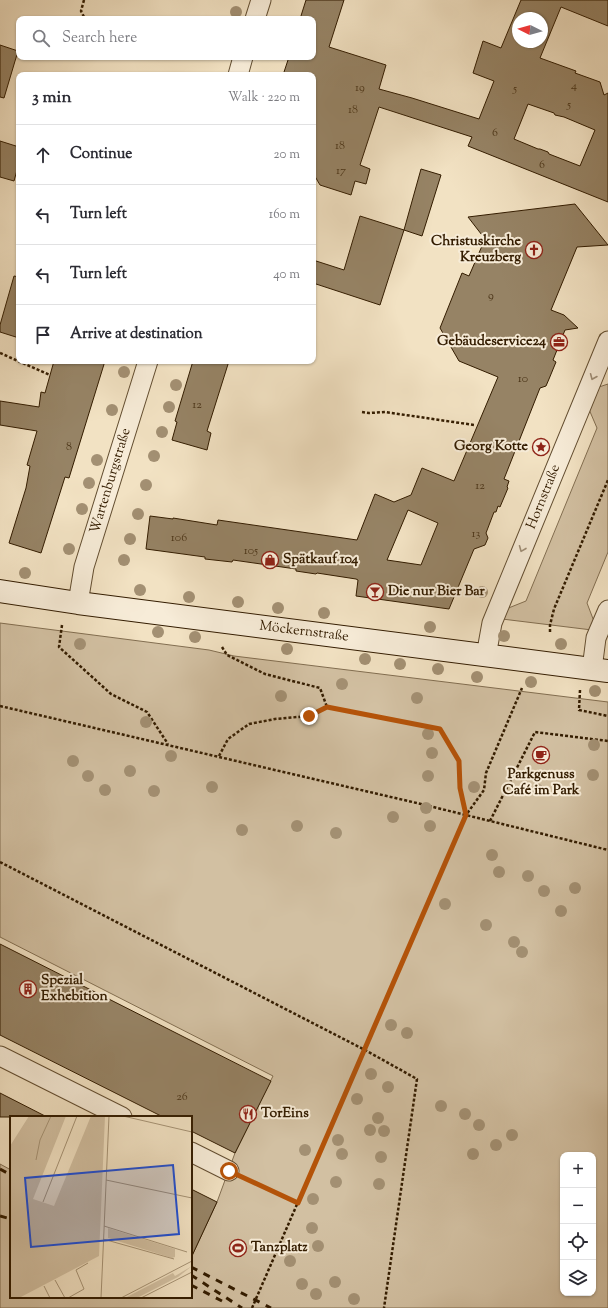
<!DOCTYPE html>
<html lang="en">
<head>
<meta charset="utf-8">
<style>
	:root { --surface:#fff; --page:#f7f7f7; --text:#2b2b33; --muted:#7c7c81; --line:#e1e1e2 }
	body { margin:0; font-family:"Sorts Mill Goudy",serif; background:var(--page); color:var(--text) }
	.controls { position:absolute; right:12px; bottom:12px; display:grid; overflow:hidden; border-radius:8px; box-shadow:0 1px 3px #0004 }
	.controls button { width:36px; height:36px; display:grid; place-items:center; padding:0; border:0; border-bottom:1px solid var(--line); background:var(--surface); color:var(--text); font:20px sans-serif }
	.compass { position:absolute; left:512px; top:12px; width:36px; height:36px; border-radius:50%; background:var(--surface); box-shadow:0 1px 3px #0004; rotate:275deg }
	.stop { position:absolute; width:12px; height:12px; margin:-9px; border:3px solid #b45309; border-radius:50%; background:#fff }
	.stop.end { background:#b45309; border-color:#fff; box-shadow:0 1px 4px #0008 }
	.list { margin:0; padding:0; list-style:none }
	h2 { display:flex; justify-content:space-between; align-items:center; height:52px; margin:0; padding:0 16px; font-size:17px }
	h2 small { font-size:13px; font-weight:400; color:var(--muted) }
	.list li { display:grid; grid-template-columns:26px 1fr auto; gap:12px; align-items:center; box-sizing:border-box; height:60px; padding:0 16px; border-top:1px solid var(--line) }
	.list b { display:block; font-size:15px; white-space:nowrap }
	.list em { font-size:13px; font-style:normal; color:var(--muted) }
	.icon { flex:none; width:22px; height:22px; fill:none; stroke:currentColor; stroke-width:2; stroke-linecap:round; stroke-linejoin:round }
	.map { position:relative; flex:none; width:608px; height:1308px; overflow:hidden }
	.search { position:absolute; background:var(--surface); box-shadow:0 1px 3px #0004; left:16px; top:16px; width:300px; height:44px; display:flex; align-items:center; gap:10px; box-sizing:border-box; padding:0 14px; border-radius:8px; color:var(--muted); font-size:15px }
	.panel { position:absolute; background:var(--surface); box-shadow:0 1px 3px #0004; left:16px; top:72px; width:300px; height:292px; border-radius:8px }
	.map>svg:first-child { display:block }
	.green { fill:#d2c0a2; stroke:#826e51; fill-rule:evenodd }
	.building { fill:#968365; stroke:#331c00; fill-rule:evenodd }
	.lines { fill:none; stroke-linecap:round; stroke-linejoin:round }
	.street-casing { stroke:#634e31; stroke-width:21 }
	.secondary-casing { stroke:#331c00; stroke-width:24 }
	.path { stroke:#331c00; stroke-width:2.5; stroke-dasharray:3 2; stroke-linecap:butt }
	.street { stroke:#f7ecd8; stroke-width:19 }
	.secondary { stroke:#f7ecd8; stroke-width:22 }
	.rail { stroke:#331c00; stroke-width:3; stroke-dasharray:7 7; stroke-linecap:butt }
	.tree { fill:#a39073 }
	.oneway { stroke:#9f8e77 }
	.route { stroke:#b45309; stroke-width:5 }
	.labels { text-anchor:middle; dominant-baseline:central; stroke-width:4; stroke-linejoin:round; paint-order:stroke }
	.number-label { font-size:12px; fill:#4c3619 }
	.poi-label { font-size:14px; font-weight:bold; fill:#331c00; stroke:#f7ecd8; text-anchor:start }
	.street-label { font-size:14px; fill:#331c00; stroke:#f7ecd8 }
	.inset-road { fill:none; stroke:#a69375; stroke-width:1 }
	.view { fill:#1d4ed8; fill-opacity:0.15; stroke:#1d4ed8; stroke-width:2 }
	.inset-edge { fill:none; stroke:#331c00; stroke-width:2 }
</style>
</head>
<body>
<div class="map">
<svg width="608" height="1308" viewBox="0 0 608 1308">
	<rect width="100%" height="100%" fill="#f2e2c3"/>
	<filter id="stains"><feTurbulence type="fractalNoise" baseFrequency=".005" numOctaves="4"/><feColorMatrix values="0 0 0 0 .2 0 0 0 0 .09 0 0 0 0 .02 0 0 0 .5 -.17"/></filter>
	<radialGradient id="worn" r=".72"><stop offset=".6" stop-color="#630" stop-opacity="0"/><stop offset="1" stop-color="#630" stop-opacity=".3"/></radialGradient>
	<path class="green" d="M608,384V552L587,603L595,624L592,630L502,619L506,609L526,601L597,428L588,407L596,388Z
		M0,623L209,650L234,656L608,702V1308H0V1164L11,1170V1297H191V1258L217,1202L235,1153L273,1076L0,937ZM563,1155H593V1293H563Z"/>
	<path class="building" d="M306,0H344L329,47L386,65L379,89L412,98L479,119L494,81L473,73L483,41L501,48L521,0H608V26L561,7L540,58L576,71L575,73L600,82L604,95L608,93V202L468,146L472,137L379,107L360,165L370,169L366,184L355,181L351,195L320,185L313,173V75H283L289,57H313V19H300ZM518,18H542V42H518ZM528,104L554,113L555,115L564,117L595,130L580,166L549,154L548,152L540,149H538L514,139Z
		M0,45L18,51L4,98L0,97Z
		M0,141L19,147V163L14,181L0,177Z
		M421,169L441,175L422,236L404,230Z
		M575,204L608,245L577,247L551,310L564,315L578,328L565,330L553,360L556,362L549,379L546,386L540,388L504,479L509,481L507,487L508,488L500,507L498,506L496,512H494L486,533L488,538L485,545L474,549L449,609L356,596L358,580L356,579L317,573L316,574L296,571V569L233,560L232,562L205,559V557L146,549L150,516L173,519V518L217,525L218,520L357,540L375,494L394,502L411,495L422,468L454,481L498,377L459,361L440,328L462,273L469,276L485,239L468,217ZM408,510L438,523L421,565L387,560Z
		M360,216L404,230L380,305L313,283V260L344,270Z
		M14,276L19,277V338L0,332V325Z
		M54,361H105L69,478L65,477L41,553L9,543L26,488L30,466L27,465L37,431L0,425V401L39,407L41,392L45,393Z
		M193,361H229L207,431L211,433L207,450L172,440L177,422L175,421Z
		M0,944L271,1081L235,1153L191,1131V1117H163L0,1035Z
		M0,1093L47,1117H0Z
		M191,1189L217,1202L191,1258Z"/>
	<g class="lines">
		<g class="street-casing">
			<path id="street" d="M255,19L261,0
				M238,75L243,57
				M78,603L84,567L148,361
				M486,656L492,623L608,341
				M592,669L596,638L608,610
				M0,1056L122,1117
				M191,1152L229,1171"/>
		</g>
		<g class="secondary-casing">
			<path id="secondary" d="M0,591L78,603L608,671"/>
		</g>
		<path class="path" d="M84,0L81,11L85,19
			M0,353L50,375
			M362,412L369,413L385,412L474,425
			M62,625L59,647L111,694L147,712L168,744
			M550,632V625L554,609L608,480
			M222,647L227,655L265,674L320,688L327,707
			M580,690L579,710L608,716
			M0,706L421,804L608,850
			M219,756L228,739L249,724L275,719L309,716L327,707L440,729L459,761L460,788L466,815
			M490,821L535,732L608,741
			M0,862L365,1050L417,1079L384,1308
			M246,1179L298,1203
			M252,1308L466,815L484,790L486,773L522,688"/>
		<use href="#street" class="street"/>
		<use href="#secondary" class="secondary"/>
		<path class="rail" d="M0,1169L11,1175
			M0,1216L11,1219
			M191,1267L271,1308
			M191,1275L242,1308
			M191,1285L222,1301"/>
	</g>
	<g class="tree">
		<circle cx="236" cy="12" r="6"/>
		<circle cx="124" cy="372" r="6"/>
		<circle cx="176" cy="385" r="6"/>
		<circle cx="169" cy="407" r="6"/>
		<circle cx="112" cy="410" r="6"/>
		<circle cx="162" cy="432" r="6"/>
		<circle cx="154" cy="456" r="6"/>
		<circle cx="97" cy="460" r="6"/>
		<circle cx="89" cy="483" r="6"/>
		<circle cx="146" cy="485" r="6"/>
		<circle cx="82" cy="509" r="6"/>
		<circle cx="138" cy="514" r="6"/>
		<circle cx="130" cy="539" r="6"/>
		<circle cx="69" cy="549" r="6"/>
		<circle cx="124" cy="560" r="6"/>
		<circle cx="25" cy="573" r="6"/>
		<circle cx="140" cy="590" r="6"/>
		<circle cx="482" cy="592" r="6"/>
		<circle cx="189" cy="597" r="6"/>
		<circle cx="238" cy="602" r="6"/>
		<circle cx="278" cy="608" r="6"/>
		<circle cx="324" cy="613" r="6"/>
		<circle cx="430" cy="627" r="6"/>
		<circle cx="158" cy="632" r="6"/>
		<circle cx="504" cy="636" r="6"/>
		<circle cx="195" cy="637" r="6"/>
		<circle cx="80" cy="644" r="6"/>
		<circle cx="561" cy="644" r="6"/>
		<circle cx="287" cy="649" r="6"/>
		<circle cx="365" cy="659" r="6"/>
		<circle cx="400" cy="664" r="6"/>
		<circle cx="438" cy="669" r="6"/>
		<circle cx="477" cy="677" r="6"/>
		<circle cx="531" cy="682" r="6"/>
		<circle cx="342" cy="684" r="6"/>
		<circle cx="595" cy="691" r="6"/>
		<circle cx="281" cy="696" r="6"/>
		<circle cx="417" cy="698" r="6"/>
		<circle cx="146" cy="722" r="6"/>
		<circle cx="428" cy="734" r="6"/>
		<circle cx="594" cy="745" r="6"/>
		<circle cx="432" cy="753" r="6"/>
		<circle cx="171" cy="756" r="6"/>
		<circle cx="73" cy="761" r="6"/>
		<circle cx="130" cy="771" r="6"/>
		<circle cx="593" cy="775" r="6"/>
		<circle cx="88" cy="776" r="6"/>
		<circle cx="428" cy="776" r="6"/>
		<circle cx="212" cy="787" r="6"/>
		<circle cx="474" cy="787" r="6"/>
		<circle cx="105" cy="790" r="6"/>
		<circle cx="538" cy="790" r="6"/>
		<circle cx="154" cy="791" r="6"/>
		<circle cx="426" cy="808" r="6"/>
		<circle cx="393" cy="817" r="6"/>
		<circle cx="297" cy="826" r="6"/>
		<circle cx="430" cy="826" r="6"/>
		<circle cx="242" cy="830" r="6"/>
		<circle cx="336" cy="833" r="6"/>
		<circle cx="492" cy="855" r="6"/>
		<circle cx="499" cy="872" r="6"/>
		<circle cx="528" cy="876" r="6"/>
		<circle cx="575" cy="888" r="6"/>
		<circle cx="544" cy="891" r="6"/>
		<circle cx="445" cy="904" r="6"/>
		<circle cx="561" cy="911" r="6"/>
		<circle cx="486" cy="925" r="6"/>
		<circle cx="514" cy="942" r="6"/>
		<circle cx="522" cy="952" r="6"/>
		<circle cx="391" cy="1025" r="6"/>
		<circle cx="407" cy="1033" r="6"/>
		<circle cx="371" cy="1074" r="6"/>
		<circle cx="388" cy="1087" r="6"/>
		<circle cx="357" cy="1099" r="6"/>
		<circle cx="441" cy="1106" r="6"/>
		<circle cx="465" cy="1114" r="6"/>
		<circle cx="378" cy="1118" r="6"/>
		<circle cx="479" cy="1125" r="6"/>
		<circle cx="370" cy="1130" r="6"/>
		<circle cx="384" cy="1131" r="6"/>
		<circle cx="512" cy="1135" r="6"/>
		<circle cx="338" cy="1140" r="6"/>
		<circle cx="496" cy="1145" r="6"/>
		<circle cx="305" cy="1150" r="6"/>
		<circle cx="342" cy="1154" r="6"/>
		<circle cx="473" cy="1154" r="6"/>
		<circle cx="381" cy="1157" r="6"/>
		<circle cx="336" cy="1182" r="6"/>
		<circle cx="379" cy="1184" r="6"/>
		<circle cx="313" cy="1199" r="6"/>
		<circle cx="312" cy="1228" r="6"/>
		<circle cx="318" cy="1246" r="6"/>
		<circle cx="290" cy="1261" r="6"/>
		<circle cx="335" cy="1282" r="6"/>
		<circle cx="302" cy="1284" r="6"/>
		<circle cx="316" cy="1294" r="6"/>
		<circle cx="354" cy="1299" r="6"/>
	</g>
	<defs><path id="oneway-chevron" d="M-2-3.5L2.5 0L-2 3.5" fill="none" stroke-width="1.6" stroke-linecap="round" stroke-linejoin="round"/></defs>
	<g class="oneway">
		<use href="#oneway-chevron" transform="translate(593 377) rotate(113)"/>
		<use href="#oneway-chevron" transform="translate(522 549) rotate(112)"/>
	</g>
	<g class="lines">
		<path class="route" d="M229,1171L298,1203L466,815L460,788L459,761L440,729L327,707L309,716"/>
	</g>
	<defs>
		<g id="church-ring" transform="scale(0.9)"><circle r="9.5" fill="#f7ecd8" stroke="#8f2418" stroke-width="1.5"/><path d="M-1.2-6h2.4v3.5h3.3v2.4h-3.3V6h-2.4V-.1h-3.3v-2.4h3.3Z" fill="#8f2418"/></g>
		<g id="office-ring" transform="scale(0.9)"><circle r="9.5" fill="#f7ecd8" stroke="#8f2418" stroke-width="1.5"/><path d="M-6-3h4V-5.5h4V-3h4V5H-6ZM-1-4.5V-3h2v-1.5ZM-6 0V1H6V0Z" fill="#8f2418"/></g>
		<g id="sight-ring" transform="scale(0.9)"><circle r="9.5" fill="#f7ecd8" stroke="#8f2418" stroke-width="1.5"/><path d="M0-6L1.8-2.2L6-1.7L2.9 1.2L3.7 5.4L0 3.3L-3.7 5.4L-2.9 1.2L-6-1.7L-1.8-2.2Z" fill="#8f2418"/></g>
		<g id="shop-ring" transform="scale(0.9)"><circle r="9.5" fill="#f7ecd8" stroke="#8f2418" stroke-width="1.5"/><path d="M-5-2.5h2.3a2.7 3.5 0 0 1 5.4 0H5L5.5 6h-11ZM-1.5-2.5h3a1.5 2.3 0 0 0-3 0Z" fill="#8f2418"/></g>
		<g id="bar-ring" transform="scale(0.9)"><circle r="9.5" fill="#f7ecd8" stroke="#8f2418" stroke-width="1.5"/><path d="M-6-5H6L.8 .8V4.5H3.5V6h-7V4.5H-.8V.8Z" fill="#8f2418"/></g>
		<g id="cafe-ring" transform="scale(0.9)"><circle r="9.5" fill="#f7ecd8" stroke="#8f2418" stroke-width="1.5"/><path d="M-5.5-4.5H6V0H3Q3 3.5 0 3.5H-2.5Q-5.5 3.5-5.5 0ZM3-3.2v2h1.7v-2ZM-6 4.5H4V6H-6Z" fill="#8f2418"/></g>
		<g id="building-ring" transform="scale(0.9)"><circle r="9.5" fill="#f7ecd8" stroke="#8f2418" stroke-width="1.5"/><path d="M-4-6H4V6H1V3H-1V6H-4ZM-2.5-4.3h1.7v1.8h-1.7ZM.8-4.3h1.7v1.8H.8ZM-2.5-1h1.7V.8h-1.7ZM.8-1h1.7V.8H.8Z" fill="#8f2418"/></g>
		<g id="restaurant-ring" transform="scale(0.9)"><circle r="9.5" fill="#f7ecd8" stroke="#8f2418" stroke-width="1.5"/><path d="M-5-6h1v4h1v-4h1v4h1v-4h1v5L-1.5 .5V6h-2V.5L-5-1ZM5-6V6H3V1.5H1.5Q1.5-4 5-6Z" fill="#8f2418"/></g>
		<g id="stadium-ring" transform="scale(0.9)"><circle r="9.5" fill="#f7ecd8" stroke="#8f2418" stroke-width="1.5"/><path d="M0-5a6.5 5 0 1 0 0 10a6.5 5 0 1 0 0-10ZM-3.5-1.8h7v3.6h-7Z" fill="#8f2418"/></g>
	</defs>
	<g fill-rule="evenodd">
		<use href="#church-ring" x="534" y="250"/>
		<use href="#office-ring" x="559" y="342"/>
		<use href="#sight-ring" x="541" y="447"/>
		<use href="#shop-ring" x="270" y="560"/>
		<use href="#bar-ring" x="375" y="592"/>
		<use href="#cafe-ring" x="541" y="755"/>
		<use href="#building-ring" x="28" y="989"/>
		<use href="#restaurant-ring" x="248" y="1114"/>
		<use href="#stadium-ring" x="238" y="1248"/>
	</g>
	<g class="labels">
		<g class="number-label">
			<text x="574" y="86">4</text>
			<text x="360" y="88">19</text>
			<text x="515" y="89">5</text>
			<text x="569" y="105">5</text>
			<text x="353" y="110">18</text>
			<text x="495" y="133">6</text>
			<text x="340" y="146">18</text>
			<text x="542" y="165">6</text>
			<text x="341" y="171">17</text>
			<text x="491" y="296">9</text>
			<text x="523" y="379">10</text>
			<text x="197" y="405">12</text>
			<text x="69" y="447">8</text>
			<text x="480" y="486">12</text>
			<text x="476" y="534">13</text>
			<text x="179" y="538">106</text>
			<text x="251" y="551">105</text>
			<text x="182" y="1097">26</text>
		</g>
		<g class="poi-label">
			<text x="521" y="242" text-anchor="end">Christuskirche<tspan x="521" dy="16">Kreuzberg</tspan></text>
			<text x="546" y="342" text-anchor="end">Gebäudeservice24</text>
			<text x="528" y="447" text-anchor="end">Georg Kotte</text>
			<text x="283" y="560">Spätkauf 104</text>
			<text x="388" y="592">Die nur Bier Bar</text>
			<text x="541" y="775" text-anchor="middle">Parkgenuss<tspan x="541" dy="16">Café im Park</tspan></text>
			<text x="41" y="981">Spezial<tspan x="41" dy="16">Exhebition</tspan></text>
			<text x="261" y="1114">TorEins</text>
			<text x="251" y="1248">Tanzplatz</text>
		</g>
		<g class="street-label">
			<text transform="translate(111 481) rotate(-73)">Wartenburgstraße</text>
			<text transform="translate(544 497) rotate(-68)">Hornstraße</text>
			<text transform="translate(304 632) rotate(7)">Möckernstraße</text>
		</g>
	</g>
	<g transform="translate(10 1116)">
		<rect width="182" height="182" fill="#f2e2c3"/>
		<path d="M19,0H56L23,83L44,90L81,0H95L89,140L9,182H0V30ZM98,112L165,133V141L162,142L98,122ZM182,147L163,157L165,160L182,150L168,161L127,182H115Z" fill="#d2c0a2"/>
		<path class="inset-road" d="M113,0L182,16M26,44L30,24L41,0M96,64L182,82M33,86L67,0M94,110L177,136M93,123L164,143M45,164L55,182M34,170L40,182M58,182L74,173L66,154L78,147M91,182L99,0M111,182L182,145M131,182L182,156"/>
		<path class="view" d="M163,49L169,118L21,131L15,62Z"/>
		<rect width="182" height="182" class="inset-edge"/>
	</g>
	<rect width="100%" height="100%" filter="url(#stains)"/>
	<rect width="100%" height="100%" fill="url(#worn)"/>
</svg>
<div class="controls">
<button>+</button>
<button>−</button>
<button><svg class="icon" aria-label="locate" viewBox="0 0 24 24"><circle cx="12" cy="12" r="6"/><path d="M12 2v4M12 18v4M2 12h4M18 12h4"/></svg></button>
<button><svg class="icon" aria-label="layers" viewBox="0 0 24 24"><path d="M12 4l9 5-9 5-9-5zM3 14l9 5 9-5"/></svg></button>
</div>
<svg class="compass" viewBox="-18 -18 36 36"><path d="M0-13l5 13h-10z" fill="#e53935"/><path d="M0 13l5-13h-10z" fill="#7c7c81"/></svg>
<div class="stop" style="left:229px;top:1171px"></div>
<div class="stop end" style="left:309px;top:716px"></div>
<div class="search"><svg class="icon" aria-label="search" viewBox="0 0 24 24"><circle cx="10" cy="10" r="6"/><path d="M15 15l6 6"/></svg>Search here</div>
<section class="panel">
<h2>3 min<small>Walk · 220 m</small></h2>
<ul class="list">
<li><svg class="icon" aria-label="ahead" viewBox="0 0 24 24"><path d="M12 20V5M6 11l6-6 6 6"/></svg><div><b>Continue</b></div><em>20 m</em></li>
<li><svg class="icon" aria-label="left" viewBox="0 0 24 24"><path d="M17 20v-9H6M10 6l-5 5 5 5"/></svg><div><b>Turn left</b></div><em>160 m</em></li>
<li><svg class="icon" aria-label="left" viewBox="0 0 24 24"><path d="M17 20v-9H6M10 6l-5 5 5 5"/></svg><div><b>Turn left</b></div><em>40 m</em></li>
<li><svg class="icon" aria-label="arrive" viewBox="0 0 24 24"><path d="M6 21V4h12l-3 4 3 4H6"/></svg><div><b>Arrive at destination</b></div></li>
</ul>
</section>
</div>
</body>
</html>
